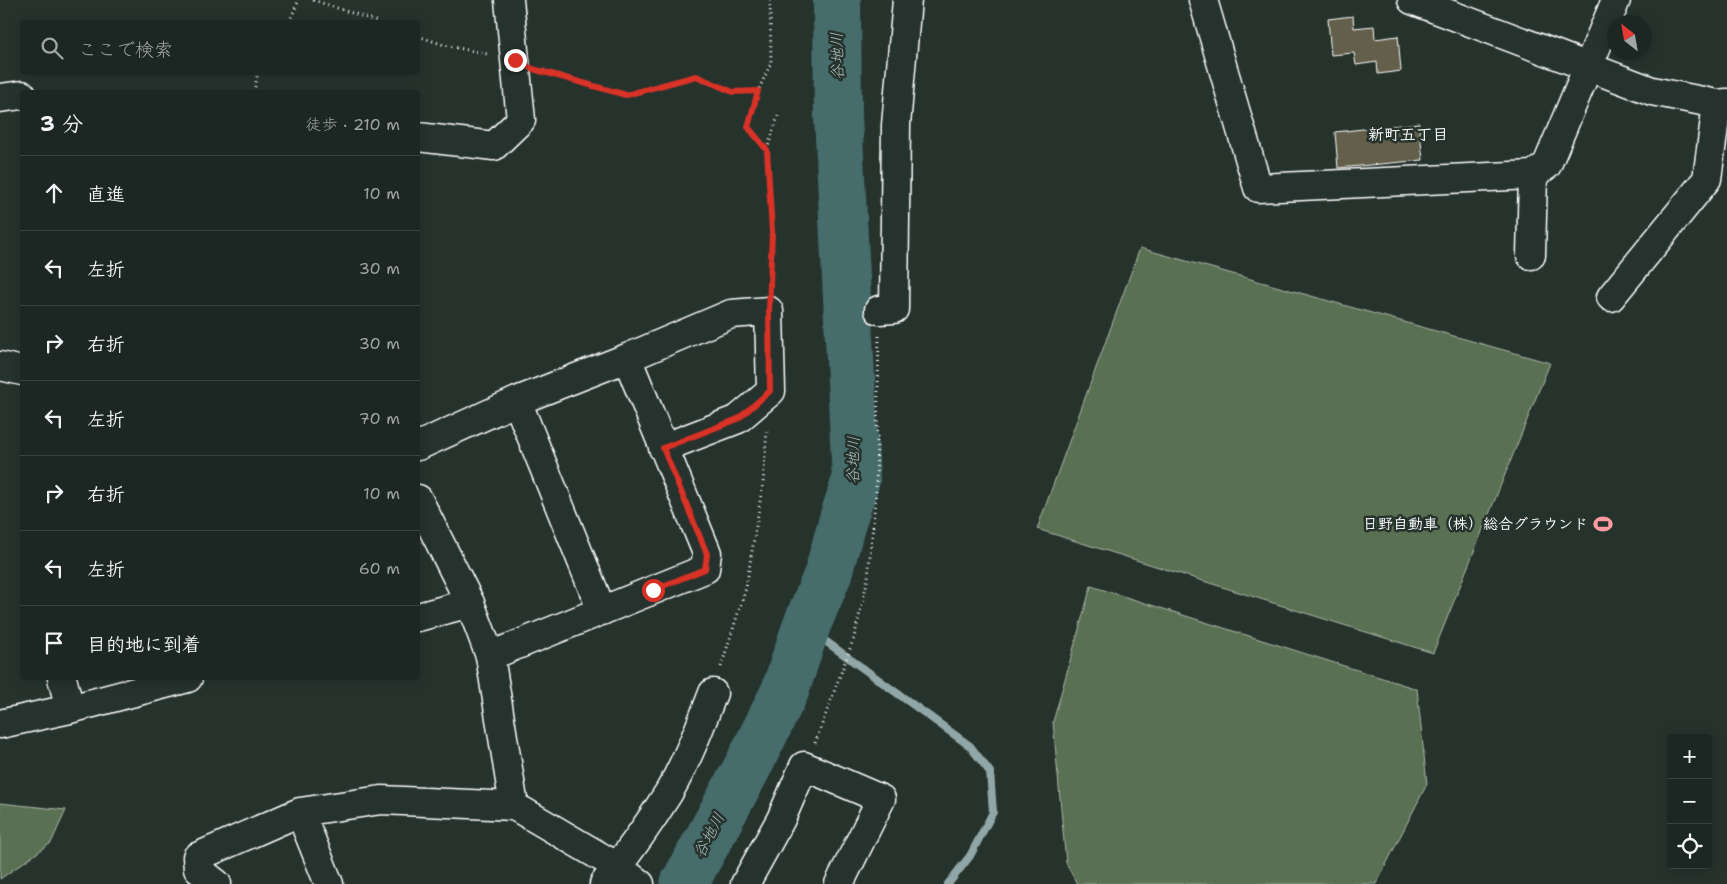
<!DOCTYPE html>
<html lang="ja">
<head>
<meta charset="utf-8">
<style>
	:root { --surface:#1c2622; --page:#29322f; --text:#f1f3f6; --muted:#a0a5a5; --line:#3a4340 }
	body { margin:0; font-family:"Shantell Sans","Klee One",sans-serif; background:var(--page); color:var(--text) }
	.controls { position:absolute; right:15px; bottom:15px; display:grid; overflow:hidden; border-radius:5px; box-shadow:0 2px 12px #0003 }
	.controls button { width:45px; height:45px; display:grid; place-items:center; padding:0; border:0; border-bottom:1px solid var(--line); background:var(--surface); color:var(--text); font:25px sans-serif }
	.compass { position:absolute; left:1607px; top:15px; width:45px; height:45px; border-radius:50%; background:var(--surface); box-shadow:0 2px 12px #0003; rotate:329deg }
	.stop { position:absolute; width:15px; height:15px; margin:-11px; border:4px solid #d93025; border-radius:50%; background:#fff }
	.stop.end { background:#d93025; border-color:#fff; box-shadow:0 1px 5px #0008 }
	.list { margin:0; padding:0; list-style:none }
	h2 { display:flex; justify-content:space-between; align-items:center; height:65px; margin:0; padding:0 20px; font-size:21px }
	h2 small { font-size:16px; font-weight:400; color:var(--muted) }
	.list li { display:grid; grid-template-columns:32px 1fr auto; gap:15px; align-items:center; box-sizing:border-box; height:75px; padding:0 20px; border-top:1px solid var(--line) }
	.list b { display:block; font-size:19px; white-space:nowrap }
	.list em { font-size:16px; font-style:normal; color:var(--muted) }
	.icon { flex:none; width:28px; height:28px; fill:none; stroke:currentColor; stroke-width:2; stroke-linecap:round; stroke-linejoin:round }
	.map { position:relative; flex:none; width:1727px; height:884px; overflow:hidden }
	.search { position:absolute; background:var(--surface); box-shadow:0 2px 12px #0003; left:20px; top:20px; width:400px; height:55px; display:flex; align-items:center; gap:12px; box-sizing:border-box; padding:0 18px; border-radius:5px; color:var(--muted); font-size:19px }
	.panel { position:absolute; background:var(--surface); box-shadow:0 2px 12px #0003; left:20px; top:90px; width:400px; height:590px; border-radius:5px }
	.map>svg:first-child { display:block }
	.green { fill:#5a6f53; stroke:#acb7a9 }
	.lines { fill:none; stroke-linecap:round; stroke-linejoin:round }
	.stream { stroke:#91a7a7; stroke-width:8 }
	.river { stroke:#476c6c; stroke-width:48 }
	.building { fill:#635e4c; stroke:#fff }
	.minor-casing { stroke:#fff; stroke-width:31 }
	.path { stroke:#fff; stroke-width:3; stroke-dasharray:1 4; stroke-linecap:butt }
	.minor { stroke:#26332d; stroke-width:28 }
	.route { stroke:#d93025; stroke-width:6 }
	.labels { text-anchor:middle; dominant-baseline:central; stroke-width:5; stroke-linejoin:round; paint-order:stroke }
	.poi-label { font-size:15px; font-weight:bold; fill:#fff; stroke:#26332d; text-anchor:end }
	.water-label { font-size:16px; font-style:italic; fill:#acbdbd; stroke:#26332d }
	.neighbourhood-label { font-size:16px; font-weight:bold; fill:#fff; stroke:#26332d }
</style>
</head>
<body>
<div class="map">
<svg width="1727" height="884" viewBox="0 0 1727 884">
	<rect width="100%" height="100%" fill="#26332d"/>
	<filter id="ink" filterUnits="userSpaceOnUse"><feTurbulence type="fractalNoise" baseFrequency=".02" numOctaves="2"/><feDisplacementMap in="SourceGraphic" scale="10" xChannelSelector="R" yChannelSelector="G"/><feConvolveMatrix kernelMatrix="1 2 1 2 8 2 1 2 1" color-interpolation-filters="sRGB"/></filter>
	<g filter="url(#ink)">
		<path class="green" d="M1140,248L1550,363L1433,653L1037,529Z
			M1091,586L1417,689L1427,784L1376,884H1077L1066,863L1053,722Z
			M0,803L66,810L51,843L0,879Z"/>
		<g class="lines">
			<path class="stream" d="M806,627L970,746L990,772L993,812L970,856L948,884"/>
			<path class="river" d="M684,884L747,768L785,691L806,627L828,574L843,519L856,480L838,116L837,0"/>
		</g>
		<path class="building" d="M1353,16L1354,28L1374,26L1375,39L1398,36L1401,71L1378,74L1377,62L1356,65L1354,53L1331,55L1328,19Z
			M1419,123L1423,160L1338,168L1335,132Z"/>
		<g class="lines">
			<g class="minor-casing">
				<path id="minor" d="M1203,0L1258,188L1533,175L1547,165L1616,0
					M1412,0L1652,91L1717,104L1727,103
					M0,98L22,95
					M418,137L494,146L521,120L509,0
					M1531,255L1533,175
					M1611,297L1707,179L1717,104
					M879,310L894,309L896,125L907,0
					M0,366L22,371
					M517,401L602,611
					M418,446L517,401L627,358L731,314L769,311L771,391L738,419L663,448
					M418,499L470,603L490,656L514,806L618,867L640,884
					M418,617L470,603
					M490,656L705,569L707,553L627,358
					M62,678L70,709
					M0,724L70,709L188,678
					M300,812L329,884
					M217,884L198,869L197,857L300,812L381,800L514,806
					M604,884C627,855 649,824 669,792C687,761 700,727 713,693
					M745,884L781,819L804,766L881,799L839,884"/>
			</g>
			<path class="path" d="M313,0L379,22
				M289,22L299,0
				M418,36L444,45L487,54
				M543,71L626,95L696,76L733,92L758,91
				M254,92L258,72
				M767,150L778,116
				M770,285L772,232L767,150L748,127L758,91L771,63L770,0
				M721,667L746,588L763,483L767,429
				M815,743L854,638L868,578L876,492L879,336"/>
			<use href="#minor" class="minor"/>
		</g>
	</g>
	<g class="lines" filter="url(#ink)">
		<path class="route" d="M515,60L533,69L626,95L696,76L733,92L758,91L748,127L767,150L772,232L769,311L770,391L738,419L663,448L707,554L705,569L653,590"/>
	</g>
	<defs>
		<g id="stadium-bare" transform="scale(1.5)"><path d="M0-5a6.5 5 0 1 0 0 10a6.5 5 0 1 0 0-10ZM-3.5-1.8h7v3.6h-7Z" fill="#ff9aa2" stroke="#26332d" stroke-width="2.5" paint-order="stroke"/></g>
	</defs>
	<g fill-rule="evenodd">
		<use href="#stadium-bare" x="1603" y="524"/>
	</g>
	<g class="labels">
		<g class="poi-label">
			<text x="1588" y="524">日野自動車（株）総合グラウンド</text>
		</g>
		<g class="water-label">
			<text transform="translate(837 56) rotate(-91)">谷地川</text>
			<text transform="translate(853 460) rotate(-89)">谷地川</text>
			<text transform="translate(709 835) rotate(-62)">谷地川</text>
		</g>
		<g class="neighbourhood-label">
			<text x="1408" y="134">新町五丁目</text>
		</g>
	</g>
</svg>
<div class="controls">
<button>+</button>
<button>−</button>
<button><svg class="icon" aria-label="locate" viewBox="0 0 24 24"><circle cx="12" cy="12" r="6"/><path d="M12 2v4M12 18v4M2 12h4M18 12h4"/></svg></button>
</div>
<svg class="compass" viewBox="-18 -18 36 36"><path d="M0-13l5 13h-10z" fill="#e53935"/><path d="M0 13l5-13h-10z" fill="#a0a5a5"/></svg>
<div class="stop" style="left:653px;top:590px"></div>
<div class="stop end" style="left:515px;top:60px"></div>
<div class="search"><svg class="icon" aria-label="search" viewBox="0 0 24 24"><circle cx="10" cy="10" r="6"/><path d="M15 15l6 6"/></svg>ここで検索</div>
<section class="panel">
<h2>3 分<small>徒歩 · 210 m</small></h2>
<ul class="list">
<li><svg class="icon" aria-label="ahead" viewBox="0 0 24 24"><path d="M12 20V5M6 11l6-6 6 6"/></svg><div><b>直進</b></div><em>10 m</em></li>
<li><svg class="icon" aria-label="left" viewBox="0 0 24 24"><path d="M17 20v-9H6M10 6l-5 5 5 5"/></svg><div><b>左折</b></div><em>30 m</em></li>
<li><svg class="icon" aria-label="right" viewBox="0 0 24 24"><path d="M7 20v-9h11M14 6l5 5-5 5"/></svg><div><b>右折</b></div><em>30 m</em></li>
<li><svg class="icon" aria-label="left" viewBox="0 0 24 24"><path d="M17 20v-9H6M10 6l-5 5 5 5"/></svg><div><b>左折</b></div><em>70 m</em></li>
<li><svg class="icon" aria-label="right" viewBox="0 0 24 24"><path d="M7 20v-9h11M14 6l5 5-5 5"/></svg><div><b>右折</b></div><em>10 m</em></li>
<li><svg class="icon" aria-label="left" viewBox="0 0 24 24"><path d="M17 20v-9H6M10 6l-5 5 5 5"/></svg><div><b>左折</b></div><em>60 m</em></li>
<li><svg class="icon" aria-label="arrive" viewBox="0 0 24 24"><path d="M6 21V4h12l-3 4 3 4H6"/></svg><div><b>目的地に到着</b></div></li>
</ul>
</section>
</div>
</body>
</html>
